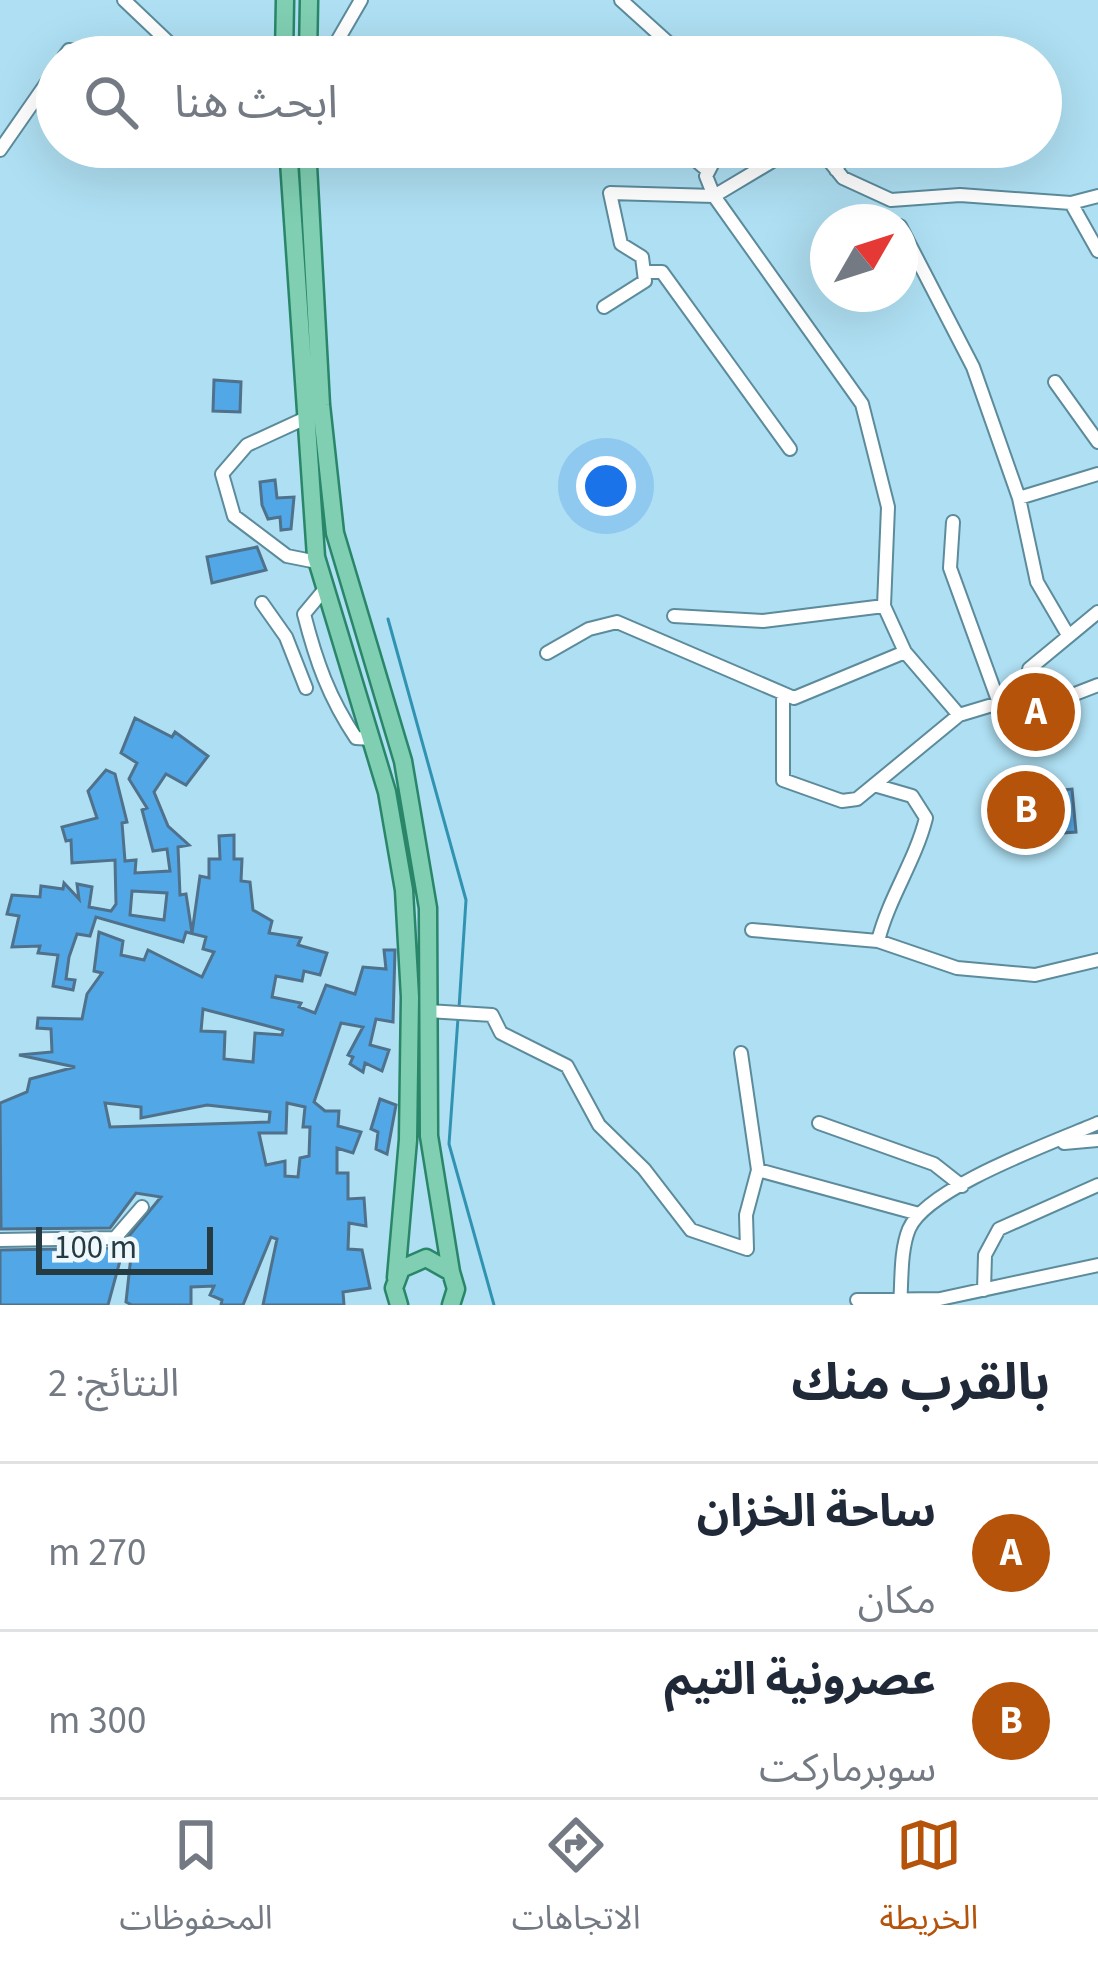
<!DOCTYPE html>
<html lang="ar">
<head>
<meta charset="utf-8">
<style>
	:root { --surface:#fff; --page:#f2f2f3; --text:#1f2937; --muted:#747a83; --line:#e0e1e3; --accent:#b45309 }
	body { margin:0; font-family:"Source Sans 3","Noto Sans Arabic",sans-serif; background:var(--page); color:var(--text); direction:rtl }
	.compass { position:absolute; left:810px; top:204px; width:108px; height:108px; border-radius:50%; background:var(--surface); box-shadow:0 12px 48px #0002; rotate:51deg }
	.scale { position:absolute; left:36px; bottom:30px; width:177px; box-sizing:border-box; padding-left:12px; border:6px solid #263a41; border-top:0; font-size:33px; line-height:42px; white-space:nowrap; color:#263a41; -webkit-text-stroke:9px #eff9fd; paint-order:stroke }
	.you { position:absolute; left:606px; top:486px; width:42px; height:42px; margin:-30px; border:9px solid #fff; border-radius:50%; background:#1a73e8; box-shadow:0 0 0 18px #1a73e833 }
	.badge { display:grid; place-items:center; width:78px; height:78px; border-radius:50%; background:var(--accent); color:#fff; font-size:39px; font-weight:700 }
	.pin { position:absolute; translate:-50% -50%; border:6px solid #fff; box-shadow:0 3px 12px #0006 }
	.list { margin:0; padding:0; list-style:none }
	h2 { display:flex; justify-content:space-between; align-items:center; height:156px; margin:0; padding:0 48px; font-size:51px }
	h2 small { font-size:39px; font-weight:400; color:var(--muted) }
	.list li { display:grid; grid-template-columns:78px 1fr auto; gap:36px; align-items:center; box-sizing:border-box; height:168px; padding:0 48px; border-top:3px solid var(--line) }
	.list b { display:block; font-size:45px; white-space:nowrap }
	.list p { margin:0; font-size:39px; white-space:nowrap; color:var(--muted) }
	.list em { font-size:39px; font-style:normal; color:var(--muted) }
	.icon { flex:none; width:66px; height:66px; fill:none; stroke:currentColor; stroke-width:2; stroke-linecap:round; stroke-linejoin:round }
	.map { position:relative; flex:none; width:1098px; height:1305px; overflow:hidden; direction:ltr }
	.search { position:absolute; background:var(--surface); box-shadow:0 12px 48px #0002; left:36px; right:36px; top:36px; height:132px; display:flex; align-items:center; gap:30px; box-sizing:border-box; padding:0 42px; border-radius:66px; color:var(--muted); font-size:45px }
	.sheet { height:492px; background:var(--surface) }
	nav { display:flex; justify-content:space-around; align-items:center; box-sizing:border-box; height:168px; border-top:3px solid var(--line); background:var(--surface); font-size:33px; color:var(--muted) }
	nav a { display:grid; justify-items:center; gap:6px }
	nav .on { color:var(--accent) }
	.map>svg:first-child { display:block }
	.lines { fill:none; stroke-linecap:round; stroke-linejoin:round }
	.stream { stroke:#3193b2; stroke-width:3 }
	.building { fill:#52a8e7; stroke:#4f718b; stroke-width:3; fill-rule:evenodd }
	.minor-casing { stroke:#5c8b9c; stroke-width:16 }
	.major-casing { stroke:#298669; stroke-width:21 }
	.minor { stroke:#fff; stroke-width:12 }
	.major { stroke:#80cfb2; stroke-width:16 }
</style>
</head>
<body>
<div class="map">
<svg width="1098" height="1305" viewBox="0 0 1098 1305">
	<rect width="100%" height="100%" fill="#aedff2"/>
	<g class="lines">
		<path class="stream" d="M388,619L466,900L459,1008
			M458,1018L449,1144L494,1305"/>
	</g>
	<path class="building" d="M214,380L241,382L240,412L213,411Z
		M275,480L277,498L294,497L291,529L281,530L280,517L268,519L262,505L260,482Z
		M257,547L266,570L212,583L207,557Z
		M135,718L172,737L175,732L208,756L186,785L166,774L154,792L168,826L189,845L178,847L180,895L186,894L192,933L200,876L209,878V859H220L219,836L234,835V859H242L241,881L250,882L253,910L272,921L269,933L301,938L298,945L327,953L320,975L304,971L302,981L276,976L272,997L301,1003L299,1007L315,1013L326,985L355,994L363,967L386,969L384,950H395L393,1022L376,1019L370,1045L389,1050L382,1071L365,1063L363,1072L350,1064L353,1057L348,1055L363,1027L341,1023L314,1102L325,1111H339L338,1126L361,1132L353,1153L337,1148V1173H348V1199L364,1198L366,1226L349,1223L348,1249L362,1250L370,1288L343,1292L344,1305H263L277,1239L271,1237L243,1305H221L222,1300L210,1295L214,1286L191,1287V1305H132L126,1302L132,1247L124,1246L108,1305H0V1250L119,1248L161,1197L136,1193L110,1228L1,1229L0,1103L27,1092L30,1079L75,1067L19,1055L52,1052L51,1029L37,1028L38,1018L82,1019L87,994L102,973L94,971L99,932L123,941L121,955L144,960L148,950L202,977L214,952L203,949L206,937L186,932L183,942L96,917L90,936L77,934L69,957L66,979L75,980L73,990L53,986L58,955L38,953L40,946L12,947L19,916L7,914L12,895L40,897L41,886L63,889L64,883L79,899L77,884L92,887L89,907L111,911L116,904L115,860L72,863L71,840L66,841L62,827L97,818L88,791L106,770L115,774L127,822L122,823L125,861L136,860L135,873L170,871L167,849L153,851L142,810L147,808L129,779L137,763L121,753ZM132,891L167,893L164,920L130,915ZM203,1009L283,1030L282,1035L255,1033L253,1062L224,1059L225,1032L201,1031ZM105,1103L141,1107V1118L207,1105L270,1112L269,1122L110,1127ZM287,1103L305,1107L303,1127H310L309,1156L300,1158L298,1177L285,1176V1161L266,1165L259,1133H286Z
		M1072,789L1076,832L1018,836L1015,794Z
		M380,1099L396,1105L387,1154L376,1149L378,1132L371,1129Z"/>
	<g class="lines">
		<g class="minor-casing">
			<path id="minor" d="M124,0L184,57
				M621,0L684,57
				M64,57L69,50L123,57
				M328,57L361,0
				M680,147L707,170
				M721,147L706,176L714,196L862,404L888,507L884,606L905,652L959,715L1019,697L1031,685L1029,669L1098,612
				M818,147L843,178L891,200L960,195L1071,203L1098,196
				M0,150L57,68
				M836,170L848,147
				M1071,203L1098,251
				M900,226L973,367L1019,498L1037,582L1068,635
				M644,272H662L790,449
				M604,307L645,281L642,257L621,244L610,193L714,196L796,147
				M1055,382L1098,442
				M308,417L247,445L222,474L234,516L287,556L317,562
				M1019,498L1098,474
				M953,522L950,568L999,703
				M324,590L304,614C316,661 329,698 356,738L372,739
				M262,603L286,637L306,688
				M674,616L763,621L884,606
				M547,653L589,629L617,622L794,698L905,652
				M1031,685L1049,704L1098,685
				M783,695V780L842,801L857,799L959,715
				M874,785L912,796L926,818C915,862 889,897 878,941
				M752,930L878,941L957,968L1035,975L1098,960
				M428,1011L492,1015L501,1033L567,1066L599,1125L644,1169L691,1230L747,1249L746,1215L758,1170L741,1053
				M819,1123L934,1164L962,1186
				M1064,1143L1098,1140
				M758,1170L919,1214
				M0,1240L115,1238L142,1207
				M984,1290L985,1255L999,1229L1098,1185
				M857,1300L940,1299L1098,1265
				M900,1305C902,1281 900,1251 909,1229C927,1187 1055,1142 1098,1123"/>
		</g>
		<g class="major-casing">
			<path id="major" d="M284,57L285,0
				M308,57L309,0
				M288,147L316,557L387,792L404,890L410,997L408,1140L396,1278
				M307,147L321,405L335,533L403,761L428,908L429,1136L451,1272
				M399,1305L394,1288L401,1269L426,1258L451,1272L456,1289L451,1305"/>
		</g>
		<use href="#minor" class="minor"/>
		<use href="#major" class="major"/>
	</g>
</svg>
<svg class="compass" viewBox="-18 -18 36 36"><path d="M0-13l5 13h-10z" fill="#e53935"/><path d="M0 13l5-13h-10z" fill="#747a83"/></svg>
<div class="scale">100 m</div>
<div class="you"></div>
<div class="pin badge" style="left:1036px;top:712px">A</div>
<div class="pin badge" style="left:1026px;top:810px">B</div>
<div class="search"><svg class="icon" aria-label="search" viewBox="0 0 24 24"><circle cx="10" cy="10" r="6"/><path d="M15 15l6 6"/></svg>ابحث هنا</div>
</div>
<section class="sheet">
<h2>بالقرب منك<small>النتائج: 2</small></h2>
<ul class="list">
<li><span class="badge">A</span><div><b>ساحة الخزان</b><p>مكان</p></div><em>270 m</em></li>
<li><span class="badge">B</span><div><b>عصرونية التيم</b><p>سوبرماركت</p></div><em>300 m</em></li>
</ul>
</section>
<nav>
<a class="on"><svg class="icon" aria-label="map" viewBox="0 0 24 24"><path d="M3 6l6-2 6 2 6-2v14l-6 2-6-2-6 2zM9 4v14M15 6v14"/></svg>الخريطة</a>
<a><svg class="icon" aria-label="directions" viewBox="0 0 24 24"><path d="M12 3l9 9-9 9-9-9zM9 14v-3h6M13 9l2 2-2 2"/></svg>الاتجاهات</a>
<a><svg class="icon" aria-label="saved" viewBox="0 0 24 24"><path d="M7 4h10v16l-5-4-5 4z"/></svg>المحفوظات</a>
</nav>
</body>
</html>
